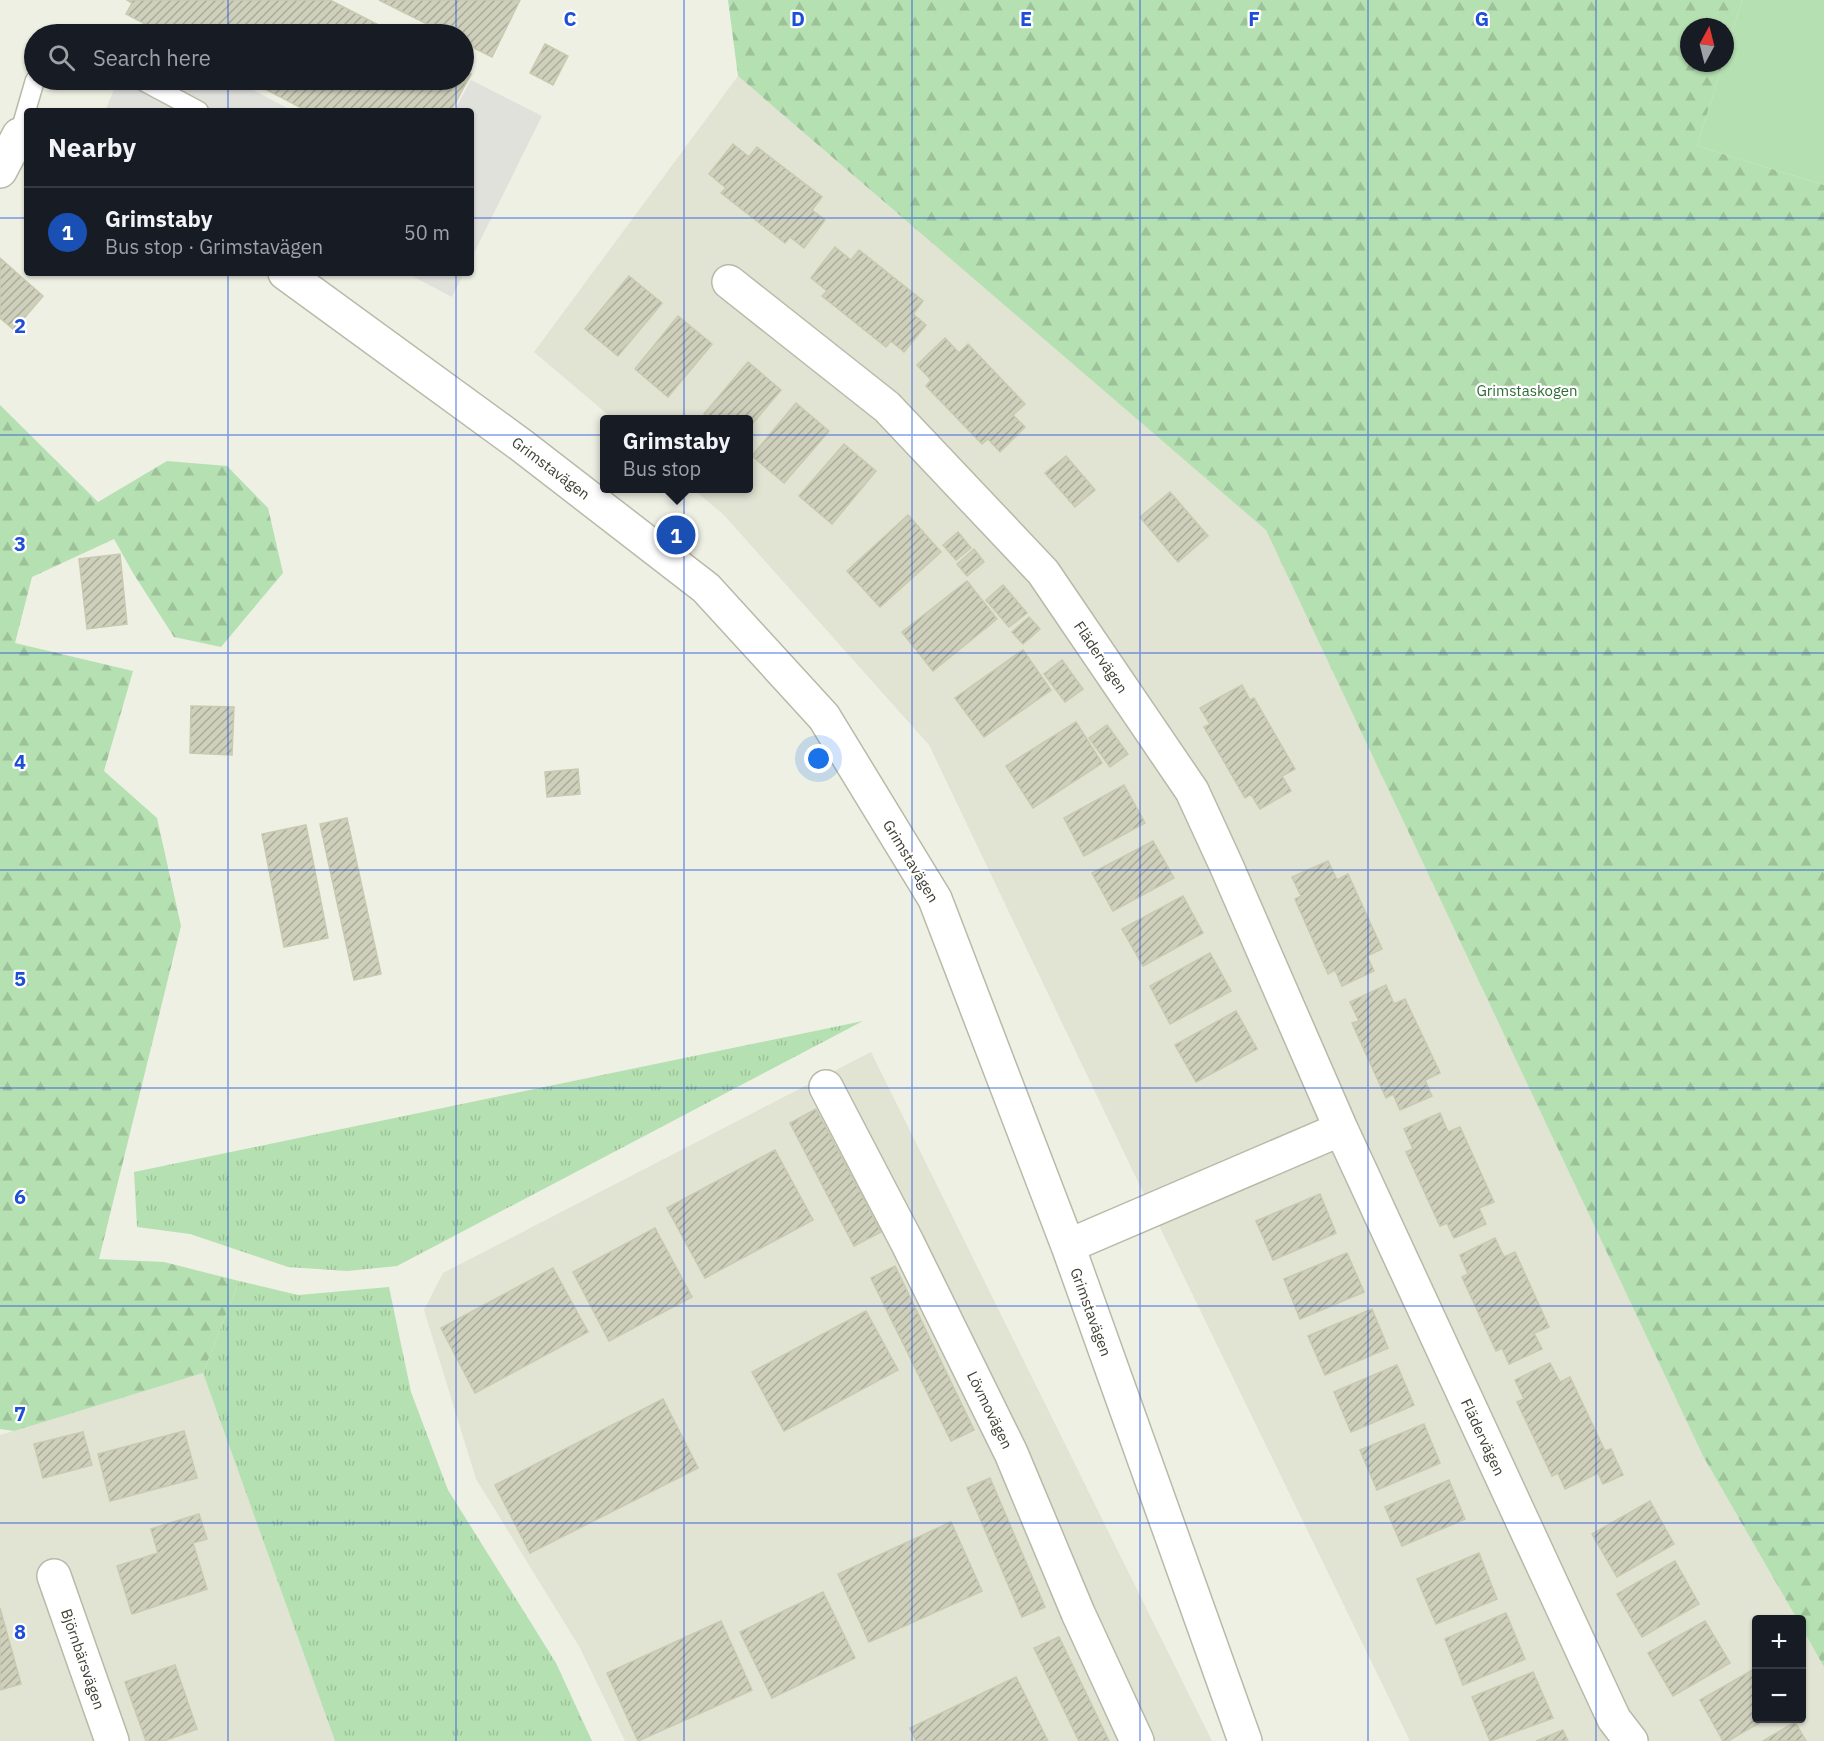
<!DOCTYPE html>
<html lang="en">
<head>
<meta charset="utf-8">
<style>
	:root { --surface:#171b24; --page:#242831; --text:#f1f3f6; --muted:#9ea1a6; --line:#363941; --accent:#db2777 }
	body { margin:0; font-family:"IBM Plex Sans",sans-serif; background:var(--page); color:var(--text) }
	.controls { position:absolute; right:18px; bottom:18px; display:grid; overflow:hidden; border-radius:6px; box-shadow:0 2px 4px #0004 }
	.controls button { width:54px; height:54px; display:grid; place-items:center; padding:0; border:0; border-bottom:2px solid var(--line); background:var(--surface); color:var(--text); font:30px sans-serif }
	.compass { position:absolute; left:1680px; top:18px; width:54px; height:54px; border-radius:50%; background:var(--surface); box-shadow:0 2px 4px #0004; rotate:7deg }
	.you { position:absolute; left:819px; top:759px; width:21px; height:21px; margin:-15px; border:4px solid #fff; border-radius:50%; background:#1a73e8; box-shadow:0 0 0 9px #1a73e833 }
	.badge { display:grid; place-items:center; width:39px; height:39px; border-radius:50%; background:var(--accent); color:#fff; font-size:20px; font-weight:700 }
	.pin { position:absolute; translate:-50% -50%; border:3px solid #fff; box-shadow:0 2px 6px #0006 }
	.popup { position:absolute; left:600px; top:415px; width:153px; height:78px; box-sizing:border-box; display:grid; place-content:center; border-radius:6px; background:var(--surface); filter:drop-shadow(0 2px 4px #0005); font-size:20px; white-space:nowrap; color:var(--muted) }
	.popup b { font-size:22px; color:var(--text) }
	.popup::after { content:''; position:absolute; left:50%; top:100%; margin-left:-12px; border:12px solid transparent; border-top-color:var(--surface) }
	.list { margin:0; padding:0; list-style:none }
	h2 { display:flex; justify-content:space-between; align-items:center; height:78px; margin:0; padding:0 24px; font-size:26px }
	h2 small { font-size:20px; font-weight:400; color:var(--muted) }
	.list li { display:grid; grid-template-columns:39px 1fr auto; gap:18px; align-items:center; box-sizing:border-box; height:90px; padding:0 24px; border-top:2px solid var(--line) }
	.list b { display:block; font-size:22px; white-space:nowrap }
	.list p { margin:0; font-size:20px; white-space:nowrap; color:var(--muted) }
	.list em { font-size:20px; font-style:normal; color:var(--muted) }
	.icon { flex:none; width:33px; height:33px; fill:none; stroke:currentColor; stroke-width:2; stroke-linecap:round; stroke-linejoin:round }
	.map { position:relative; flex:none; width:1824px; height:1741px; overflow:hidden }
	.search { position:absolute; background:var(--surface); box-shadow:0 2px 4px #0004; left:24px; top:24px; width:450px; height:66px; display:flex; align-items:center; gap:15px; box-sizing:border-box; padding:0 21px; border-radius:33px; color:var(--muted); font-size:22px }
	.panel { position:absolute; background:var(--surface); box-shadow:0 2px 4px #0004; left:24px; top:108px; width:450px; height:168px; border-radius:6px }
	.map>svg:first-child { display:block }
	.residential { fill:#e1e3d3 }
	.grass { fill:#b5e0b1 }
	.forest { fill:url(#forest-firs) }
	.park { fill:url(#park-tufts) }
	.parking { fill:#e1e1dc }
	.building { fill:url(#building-hatch); stroke:#c8caaf; stroke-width:1.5 }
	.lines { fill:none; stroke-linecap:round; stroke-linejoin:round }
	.lane-casing { stroke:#b8baa8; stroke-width:21 }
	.street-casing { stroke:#b8baa8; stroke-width:36 }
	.lane { stroke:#fff; stroke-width:18 }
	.street { stroke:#fff; stroke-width:33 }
	.grid { fill:none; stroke:#1d4ed8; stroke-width:1.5; stroke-opacity:0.55 }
	.labels { text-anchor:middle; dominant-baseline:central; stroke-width:4.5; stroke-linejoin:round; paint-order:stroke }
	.park-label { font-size:15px; fill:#2f6c35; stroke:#fff }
	.street-label { font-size:15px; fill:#404135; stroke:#fff }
	.grid-label { font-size:20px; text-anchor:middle; font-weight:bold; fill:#1d4ed8; stroke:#fff; stroke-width:4.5; stroke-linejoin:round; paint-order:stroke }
</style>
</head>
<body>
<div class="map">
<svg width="1824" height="1741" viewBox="0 0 1824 1741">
	<defs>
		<pattern id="forest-firs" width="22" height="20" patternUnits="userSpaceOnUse" patternTransform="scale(1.5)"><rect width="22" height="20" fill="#b5e0b1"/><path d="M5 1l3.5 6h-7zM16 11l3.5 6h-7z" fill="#9dc199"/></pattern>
		<pattern id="park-tufts" width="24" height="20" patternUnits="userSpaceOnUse" patternTransform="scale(1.5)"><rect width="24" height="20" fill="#b5e0b1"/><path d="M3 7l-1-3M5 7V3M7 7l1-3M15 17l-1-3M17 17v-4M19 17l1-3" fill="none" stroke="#9dc199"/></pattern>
		<pattern id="building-hatch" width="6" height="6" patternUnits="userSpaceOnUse" patternTransform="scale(1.5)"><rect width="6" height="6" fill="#cfd0bb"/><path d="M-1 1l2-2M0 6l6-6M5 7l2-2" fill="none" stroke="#a9aa99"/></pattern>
	</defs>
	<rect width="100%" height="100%" fill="#eef0e4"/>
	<path class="residential" d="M738,76L1267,530L1703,1456L1797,1619L1756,1620V1718H1802V1628L1824,1667V1741H1410L1164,1236L929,745L724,515L693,489L748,488V420L613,419L534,352Z
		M871,1052L1212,1741H625L580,1648L476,1479L424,1310L443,1273Z
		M203,1373L335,1741H0V1435Z"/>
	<path class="grass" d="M1742,0H1824V185L1697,146L1723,63H1725V56Z"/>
	<path class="forest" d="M728,0H1742L1725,56V27H1689V63H1723L1697,146L1824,185V1667L1802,1628V1620L1797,1619L1703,1456L1266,530L738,76Z
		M0,405L98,502L167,461L227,466L268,508L283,573L221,647L174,637L133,573L114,539L32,577L15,643L133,671L104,771L157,818L181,926L99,1259L164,1262L239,1281L203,1373L14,1431L0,1429Z"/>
	<path class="park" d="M863,1021L397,1266L347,1271L288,1267L190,1234L137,1227L134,1172Z
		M239,1281L298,1295L389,1287L411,1392L448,1490L556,1663L592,1741H335L203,1373Z"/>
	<path class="parking" d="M115,80H234L293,111H105L115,87Z
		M471,80L542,116L471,259V111H454Z
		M406,273H464L452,297Z"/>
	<path class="building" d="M127,0H330L396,34H164L126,14L132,3Z
		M379,0H520L492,57L464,43V34H447Z
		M545,44L568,56L553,85L530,73Z
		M464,70L471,74L451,111H307L248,80H464Z
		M733,144L749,157L757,147L822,197L812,210L825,220L804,248L790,237L785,243L721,193L726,188L709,174Z
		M835,247L851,260L859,250L923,301L913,314L926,325L904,352L891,341L886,347L822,296L827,291L811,278Z
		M0,258L43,296L14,330L0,318Z
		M629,276L662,303L618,356L585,329Z
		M678,316L712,344L668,397L635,369Z
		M945,338L959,353L968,344L1025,404L1013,415L1025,427L1000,452L988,439L982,444L926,386L931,380L917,365Z
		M748,362L781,390L748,429V420H710L704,414Z
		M796,403L829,431L784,483L752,456Z
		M844,444L876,471L832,524L799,496Z
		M1066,456L1095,490L1075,507L1045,473Z
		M1170,492L1208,536L1178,562L1140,517Z
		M908,515L941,552L880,607L847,571Z
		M958,532L971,548L956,560L943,545Z
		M974,549L984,562L967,576L957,564Z
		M120,554L127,624L87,629L79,559Z
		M967,581L997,619L933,671L902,632Z
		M1003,585L1027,613L1009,627L986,600Z
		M1029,617L1040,629L1023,644L1012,632Z
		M1023,650L1051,690L984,737L955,698Z
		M1062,660L1083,689L1065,702L1044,674Z
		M1242,685L1250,700L1254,698L1295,769L1282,776L1291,791L1260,809L1251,794L1245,798L1204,727L1210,724L1200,708Z
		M191,706L234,707L232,755L190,753Z
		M1076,722L1102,763L1033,808L1006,766Z
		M1107,725L1128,754L1110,767L1089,738Z
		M578,769L580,794L547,797L545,772Z
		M1124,785L1145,823L1084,856L1064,818Z
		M347,818L381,974L354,980L320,824Z
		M306,825L328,938L284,947L262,834Z
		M1153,841L1174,878L1113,911L1092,873Z
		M1328,861L1337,880L1348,874L1382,949L1367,956L1374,971L1342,986L1335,970L1328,974L1295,899L1301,896L1292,877Z
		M1183,896L1203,933L1143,966L1122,929Z
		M1210,953L1231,991L1170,1024L1150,986Z
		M1386,985L1394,1004L1405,999L1440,1073L1425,1080L1432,1096L1400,1110L1393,1094L1386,1098L1352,1023L1359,1021L1350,1002Z
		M1236,1011L1257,1049L1196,1082L1175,1045Z
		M816,1109L881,1232L854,1246L790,1123Z
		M1440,1113L1448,1132L1460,1127L1494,1202L1479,1208L1486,1224L1454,1238L1447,1223L1440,1226L1406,1152L1413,1149L1404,1129Z
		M775,1150L813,1220L705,1278L667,1208Z
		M1320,1194L1336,1233L1273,1260L1256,1221Z
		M655,1228L692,1297L609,1341L573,1272Z
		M1495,1238L1504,1257L1515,1252L1549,1327L1534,1333L1542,1349L1509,1364L1502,1348L1496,1351L1462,1277L1468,1274L1460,1255Z
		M1347,1253L1364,1292L1300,1319L1284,1279Z
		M895,1266L974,1430L951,1441L871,1278Z
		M553,1268L588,1332L475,1393L441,1328Z
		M1372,1309L1388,1348L1325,1375L1308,1336Z
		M866,1311L898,1370L784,1431L752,1372Z
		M1550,1363L1560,1382L1570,1377L1605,1451L1611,1449L1623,1475L1603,1484L1598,1473L1565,1489L1558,1473L1552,1476L1517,1402L1524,1399L1515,1380Z
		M1397,1365L1414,1405L1351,1432L1334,1392Z
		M663,1399L698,1468L530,1553L495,1485Z
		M1424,1424L1440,1463L1377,1490L1360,1450Z
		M184,1431L197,1478L110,1501L98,1454Z
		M83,1432L92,1465L43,1478L34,1444Z
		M990,1478L1045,1607L1022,1617L967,1488Z
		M1449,1480L1465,1519L1402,1546L1385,1507Z
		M1650,1501L1674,1544L1617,1577L1592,1534Z
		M199,1514L207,1539L193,1543L207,1589L132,1614L117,1566L158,1553L151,1529Z
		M951,1522L982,1591L869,1642L838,1574Z
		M1479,1553L1497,1599L1436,1624L1417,1579Z
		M1675,1561L1699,1604L1642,1637L1617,1594Z
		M823,1592L855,1658L772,1698L740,1632Z
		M0,1608L21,1684L0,1690Z
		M1506,1613L1525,1659L1463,1685L1445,1639Z
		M721,1621L752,1690L638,1741L607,1673Z
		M1705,1621L1730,1663L1673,1696L1648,1653Z
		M1059,1637L1109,1741H1079L1034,1648Z
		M175,1665L197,1729L164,1741H146L125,1682Z
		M1756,1668V1718H1768L1728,1741H1723L1700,1700Z
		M1533,1672L1553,1718L1490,1741L1472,1697Z
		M1016,1677L1048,1741H916L910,1728Z
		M1795,1722L1806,1741H1763Z
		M1563,1730L1568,1741H1536Z"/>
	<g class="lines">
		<g class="lane-casing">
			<path id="lane" d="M141,80L199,111
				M19,135L35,80"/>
		</g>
		<g class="street-casing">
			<path id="street" d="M0,171L19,135
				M285,273L521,445L706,588L824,717L935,899L1068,1246L1245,1741
				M729,282L887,407L1043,572L1192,791L1226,865L1341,1129L1614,1719L1631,1741
				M826,1087L907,1242L1011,1453L1078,1613L1137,1741
				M1068,1246L1341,1129
				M54,1576L112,1741"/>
		</g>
		<use href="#lane" class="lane"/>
		<use href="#street" class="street"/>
	</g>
	<path class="grid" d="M228,0V34M456,0V34M684,0V1741M912,0V1741M1140,0V1741M1368,0V1741M1596,0V1741M228,80V111M456,80V111M0,218H27M471,218H1824M228,273V1741M456,273V1741M0,435H1824M0,653H1824M0,870H1824M0,1088H1824M0,1306H1824M0,1523H1824"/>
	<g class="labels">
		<g class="park-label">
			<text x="1527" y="390">Grimstaskogen</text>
		</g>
		<g class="street-label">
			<text transform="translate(551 468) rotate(37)">Grimstavägen</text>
			<text transform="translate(1101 657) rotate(56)">Flädervägen</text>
			<text transform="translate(911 861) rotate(59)">Grimstavägen</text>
			<text transform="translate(1091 1312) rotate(70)">Grimstavägen</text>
			<text transform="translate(990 1410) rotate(64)">Lövmovägen</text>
			<text transform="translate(1483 1437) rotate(65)">Flädervägen</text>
			<text transform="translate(83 1659) rotate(71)">Björnbärsvägen</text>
		</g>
	</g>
	<g class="grid-label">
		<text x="570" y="26">C</text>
		<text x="798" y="26">D</text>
		<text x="1026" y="26">E</text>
		<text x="1254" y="26">F</text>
		<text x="1482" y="26">G</text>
		<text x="20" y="333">2</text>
		<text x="20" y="551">3</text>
		<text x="20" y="769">4</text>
		<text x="20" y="986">5</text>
		<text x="20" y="1204">6</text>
		<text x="20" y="1421">7</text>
		<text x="20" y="1639">8</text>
	</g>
</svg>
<div class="controls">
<button>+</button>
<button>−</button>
</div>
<svg class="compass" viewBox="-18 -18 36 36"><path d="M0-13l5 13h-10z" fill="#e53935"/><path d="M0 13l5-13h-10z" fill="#9ea1a6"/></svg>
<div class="you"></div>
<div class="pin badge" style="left:676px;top:535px;background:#1a4fb4">1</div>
<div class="popup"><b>Grimstaby</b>Bus stop</div>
<div class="search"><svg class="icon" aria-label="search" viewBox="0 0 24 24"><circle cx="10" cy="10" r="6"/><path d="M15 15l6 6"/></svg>Search here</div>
<section class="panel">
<h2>Nearby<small></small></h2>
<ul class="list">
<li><span class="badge" style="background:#1a4fb4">1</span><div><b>Grimstaby</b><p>Bus stop · Grimstavägen</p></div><em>50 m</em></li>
</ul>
</section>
</div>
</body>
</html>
